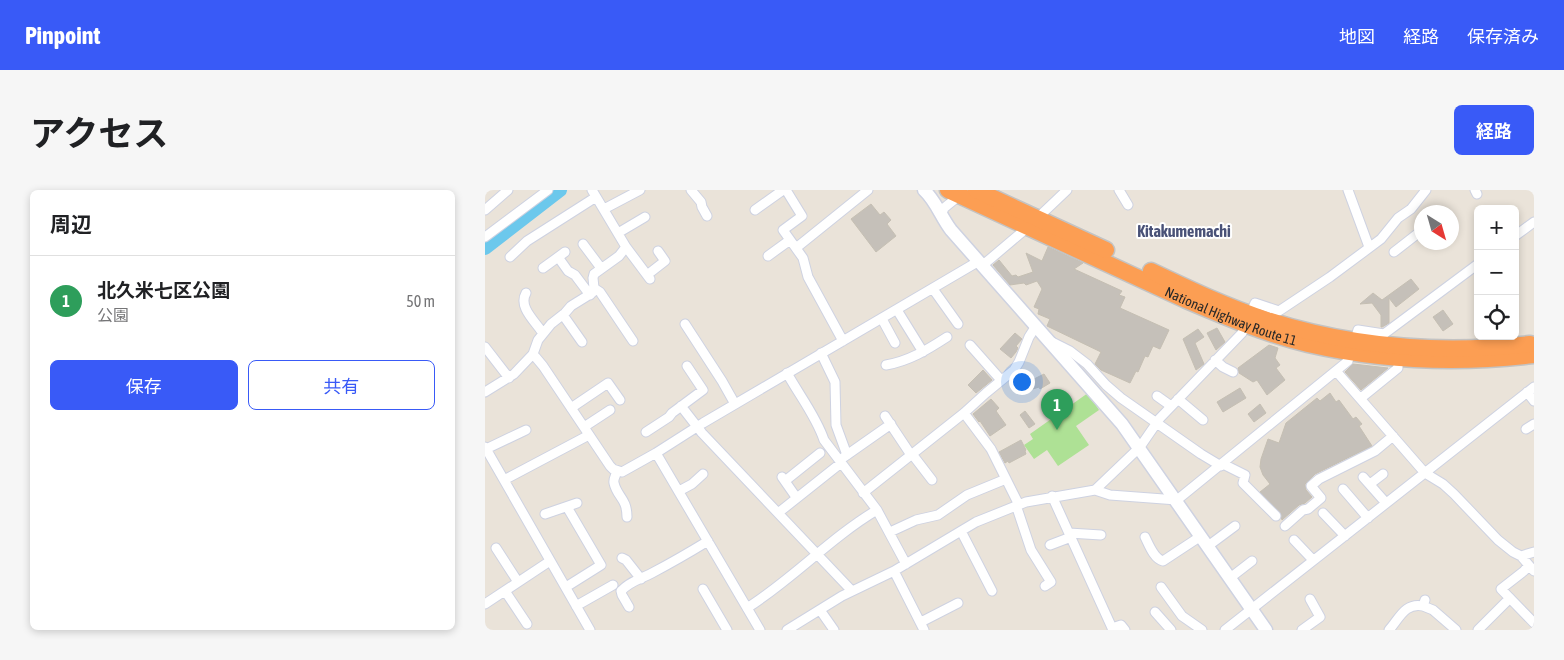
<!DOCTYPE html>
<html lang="ja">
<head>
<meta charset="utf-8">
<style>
	:root { --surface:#fff; --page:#f6f6f6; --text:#202124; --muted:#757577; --line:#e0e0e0; --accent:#395af7 }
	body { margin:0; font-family:"Asap Condensed","Noto Sans JP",sans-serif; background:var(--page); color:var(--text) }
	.controls { position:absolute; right:15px; top:15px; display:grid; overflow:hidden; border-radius:8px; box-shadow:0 2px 8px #0003 }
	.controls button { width:45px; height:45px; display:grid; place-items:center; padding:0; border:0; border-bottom:1px solid var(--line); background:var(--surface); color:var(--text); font:25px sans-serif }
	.compass { position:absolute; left:929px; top:15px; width:45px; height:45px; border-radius:50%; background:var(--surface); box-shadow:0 2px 8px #0003; rotate:143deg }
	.you { position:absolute; left:536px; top:191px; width:18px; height:18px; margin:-12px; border:4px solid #fff; border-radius:50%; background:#1a73e8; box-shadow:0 0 0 8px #1a73e833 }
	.badge { display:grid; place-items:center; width:32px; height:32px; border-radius:50%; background:var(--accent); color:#fff; font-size:16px; font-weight:700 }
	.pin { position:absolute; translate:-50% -41px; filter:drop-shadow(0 1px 2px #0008) }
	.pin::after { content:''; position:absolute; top:26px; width:18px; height:15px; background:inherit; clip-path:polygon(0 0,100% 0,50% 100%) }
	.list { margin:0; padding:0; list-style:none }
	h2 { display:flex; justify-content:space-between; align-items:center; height:65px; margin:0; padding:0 20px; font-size:21px }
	h2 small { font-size:16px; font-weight:400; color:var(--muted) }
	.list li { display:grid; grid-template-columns:32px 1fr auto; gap:15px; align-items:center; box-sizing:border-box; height:90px; padding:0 20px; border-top:1px solid var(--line) }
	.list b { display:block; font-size:19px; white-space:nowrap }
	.list p { margin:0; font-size:16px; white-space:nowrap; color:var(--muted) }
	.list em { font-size:16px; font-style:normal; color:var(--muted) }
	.actions { display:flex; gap:10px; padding:15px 20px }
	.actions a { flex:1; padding:11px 0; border:1px solid var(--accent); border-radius:8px; text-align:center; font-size:18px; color:var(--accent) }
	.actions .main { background:var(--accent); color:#fff }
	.icon { flex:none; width:28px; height:28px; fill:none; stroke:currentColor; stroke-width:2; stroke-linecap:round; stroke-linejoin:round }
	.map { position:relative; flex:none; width:1049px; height:440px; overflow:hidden; border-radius:8px }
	header { display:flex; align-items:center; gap:30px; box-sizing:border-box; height:70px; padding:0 25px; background:var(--accent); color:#fff }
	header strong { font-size:24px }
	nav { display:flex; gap:28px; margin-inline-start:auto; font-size:18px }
	.intro { display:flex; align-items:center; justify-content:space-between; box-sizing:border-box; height:120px; padding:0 30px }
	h1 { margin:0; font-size:35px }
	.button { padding:12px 22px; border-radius:8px; background:var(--accent); color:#fff; font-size:18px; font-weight:700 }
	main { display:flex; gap:30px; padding:0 30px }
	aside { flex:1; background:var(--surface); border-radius:8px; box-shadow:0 2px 8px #0003 }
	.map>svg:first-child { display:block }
	.green { fill:#aee195 }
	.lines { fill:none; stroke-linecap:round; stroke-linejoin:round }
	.river { stroke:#6cc8ec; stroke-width:14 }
	.building { fill:#c5c0b9; stroke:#c5bfb3 }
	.street-casing { stroke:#ced2e1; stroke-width:11 }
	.secondary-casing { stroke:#ced2e1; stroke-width:15 }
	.highway-casing { stroke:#c3c3c3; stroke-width:19 }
	.street { stroke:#fff; stroke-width:9 }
	.secondary { stroke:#fff; stroke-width:12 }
	.highway { stroke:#fc9e53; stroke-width:16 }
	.labels { text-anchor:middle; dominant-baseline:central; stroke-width:4; stroke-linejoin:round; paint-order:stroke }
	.street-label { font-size:14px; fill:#282828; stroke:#fff }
	.quarter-label { font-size:16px; font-weight:bold; fill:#495177; stroke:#fff }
</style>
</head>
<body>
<header>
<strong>Pinpoint</strong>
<nav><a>地図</a><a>経路</a><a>保存済み</a></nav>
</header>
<div class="intro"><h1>アクセス</h1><a class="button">経路</a></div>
<main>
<aside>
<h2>周辺<small></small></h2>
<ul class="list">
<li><span class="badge" style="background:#2e9e5b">1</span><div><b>北久米七区公園</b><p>公園</p></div><em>50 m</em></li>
</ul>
<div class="actions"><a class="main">保存</a><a>共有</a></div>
</aside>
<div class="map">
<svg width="1049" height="440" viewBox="0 0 1049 440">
	<rect width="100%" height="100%" fill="#eae3d9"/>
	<path class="green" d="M603,203L614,220L591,236L604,255L573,276L562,260L549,269L539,255L548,249L545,244Z"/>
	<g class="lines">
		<path class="river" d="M0,58L75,0"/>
	</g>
	<path class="building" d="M386,14L395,25L399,22L406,30L402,34L411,46L391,62L366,29Z
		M563,57L598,73L589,79L637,101L634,105L640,107L635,118L684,140L675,159L668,156L663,167L660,166L653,182L651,181L645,193L616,180L610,174L616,162L562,136L565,129L553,124L554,119L549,117L557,99L552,91L541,95L539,93L525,95L508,75L514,70L527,86L531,85L533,87L548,82L541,63L557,71Z
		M926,89L934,99L911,117L904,108V133L897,137H896V125L887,113L875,114L888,103L897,110Z
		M958,120L968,134L958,141L948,127Z
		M732,138L740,152L731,160L722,143Z
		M713,139L719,147L710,153L719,174L711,180L698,149Z
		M530,143L537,149L531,156L533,158L531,162L526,168L515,159Z
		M784,155L793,158L790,168L795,175L791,178L800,190L782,205L772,190L768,192L754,183L753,178Z
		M868,174L903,178L876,200L860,182Z
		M498,180L507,190L491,203L483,195Z
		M559,184L565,193L555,199L554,197L548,199L545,193V191Z
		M755,198L761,208L738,222L732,212Z
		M845,203L851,212L854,210L868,229L871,227L877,234L874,236L887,256L830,284L820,294L821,300L827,307L820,313L814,315L797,330L795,322L775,302L785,294L778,285L775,277L776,269L783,249L794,253L801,233L832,208L835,211Z
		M506,209L514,218L511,221L521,235L505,246L495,231L494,232L488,224Z
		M775,214L781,223L769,232L763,224Z
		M540,221L550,234L544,238L535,225Z
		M536,250L541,260L540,261L541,264L524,273L523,271L520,273L514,262Z"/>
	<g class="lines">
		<g class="street-casing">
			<path id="street" d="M206,0L216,12L217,17L222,26
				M301,0L317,26L298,40L318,68L323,87L358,151
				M634,0L643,15
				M863,0L884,57
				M990,0L992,4
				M119,19L155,0
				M0,20L23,0
				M270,20L298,0
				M456,26L459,18L475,5
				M133,43L160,27
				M1030,46L1049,32
				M0,47L63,0
				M98,54L116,78
				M141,57L165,89
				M311,58L383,0
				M909,62L936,41
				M283,66L305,50
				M25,67L42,51L111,7
				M73,67L83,81L90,85L105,105
				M498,75L543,37L582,0
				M58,78L80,62
				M162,85L180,71L173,61
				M109,98L115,102L148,151
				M448,99L473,134
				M41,103C33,117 50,131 57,142
				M412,120L438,162
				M78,125L97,152
				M397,129L410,153
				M200,134L237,191L250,214
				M567,152L585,161L602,174L621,195L636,208L716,264L736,276
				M485,155L516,190
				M0,157L24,188
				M336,163L350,192L351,235L362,265
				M48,164L58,176L125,276L128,279L137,282L171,263L218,233L494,71
				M730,170L738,177L748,182
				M401,175C424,171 442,160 462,147
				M851,181L940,283L958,294L969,304L1013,350L1028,362L1036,366L1049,381
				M302,183C314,205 331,226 339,250L392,320L421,374
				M0,202L29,184L48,164L53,150L66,134L80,123L86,116L107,103L109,98L108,88L109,84L134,66L141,57L107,0
				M1042,202L1049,211
				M672,206L686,216
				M876,208L913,178V168
				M693,209L718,230
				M196,216L217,243L367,401
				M86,218L123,193L135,210
				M479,223L506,259L534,315
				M400,226L426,265
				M99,237L125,220
				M1041,239L1049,234
				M161,242L184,227L187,223L218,200L202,176
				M0,257L105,440
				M1,259L41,240
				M171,263L275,440
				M427,264L447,290
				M359,267L406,234
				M738,274L760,285L758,293L791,326
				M132,281C131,285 128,289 129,293C132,307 142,308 142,327
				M297,287L311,307
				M878,287L901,313
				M19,290L104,245
				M300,291L335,263
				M885,294L898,284
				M858,299L883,328
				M610,300L655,257L675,228L757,143L770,113L794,121L845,87L896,49L913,28L926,19L941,0
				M194,301L207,294L218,284
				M378,303L479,223L501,203L529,180L534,172L544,147L551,136
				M567,306L628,440
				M531,315L546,360L566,392L560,396
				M293,323L356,273
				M838,323L860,346
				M60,324L92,313
				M800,336L818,320L823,319L836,308L826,296L834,289L890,261L908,246
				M476,341L507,401
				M405,342L431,330L453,325L482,305L521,289
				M584,343L616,345
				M660,347C664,355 669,369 678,371L716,346
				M809,350L828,370
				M565,355L586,347
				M723,356L750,336
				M11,358L33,392
				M1036,366L1049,362
				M137,368L141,370L156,389
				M1043,376L1039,381L1016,399L1049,433
				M409,381L439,440
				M745,388L767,371
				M81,397L116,375L82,317
				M676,397L697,426L717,440
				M218,399L242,440
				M20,401L42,434
				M940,410L938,416L948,420L971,440
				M0,414L65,371
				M91,416L128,395
				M144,417L137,405L136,401C145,391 156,389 167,383C186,373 205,362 223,351
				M262,418C308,389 345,348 392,320
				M335,420L349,440
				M670,422L686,440
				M436,432L473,413
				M627,438L636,435L640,440
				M302,440L357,406L409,381L491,332L541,312L610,300L625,305L692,310L863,171L873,140L899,144L993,74
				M740,440L1049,197
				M817,440L835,427L825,409
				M904,440C914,429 920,412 938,416
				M993,440L1025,408"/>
		</g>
		<g class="secondary-casing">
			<path id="secondary" d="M439,0C451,11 456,27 466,40L637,234L781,440"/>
		</g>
		<g class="highway-casing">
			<g id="highway">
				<path id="s1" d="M463,0L701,110C741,127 781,144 823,154C897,171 973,174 1049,165"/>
				<path d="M491,0L621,60"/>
				<path d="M666,81C704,99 742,117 782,130C867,157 957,164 1045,154"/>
			</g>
		</g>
		<use href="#street" class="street"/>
		<use href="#secondary" class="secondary"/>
		<use href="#highway" class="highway"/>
	</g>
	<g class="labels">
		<g class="street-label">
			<text stroke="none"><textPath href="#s1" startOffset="310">National Highway Route 11</textPath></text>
		</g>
		<g class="quarter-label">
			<text x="699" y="41">Kitakumemachi</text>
		</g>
	</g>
</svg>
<div class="controls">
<button>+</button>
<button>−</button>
<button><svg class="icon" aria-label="locate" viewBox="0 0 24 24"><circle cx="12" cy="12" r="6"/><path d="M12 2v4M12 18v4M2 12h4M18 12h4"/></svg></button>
</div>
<svg class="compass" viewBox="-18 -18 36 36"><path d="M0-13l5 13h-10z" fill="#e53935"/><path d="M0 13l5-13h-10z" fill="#757577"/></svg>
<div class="you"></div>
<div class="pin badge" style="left:572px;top:240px;background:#2e9e5b">1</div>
</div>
</main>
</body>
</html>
